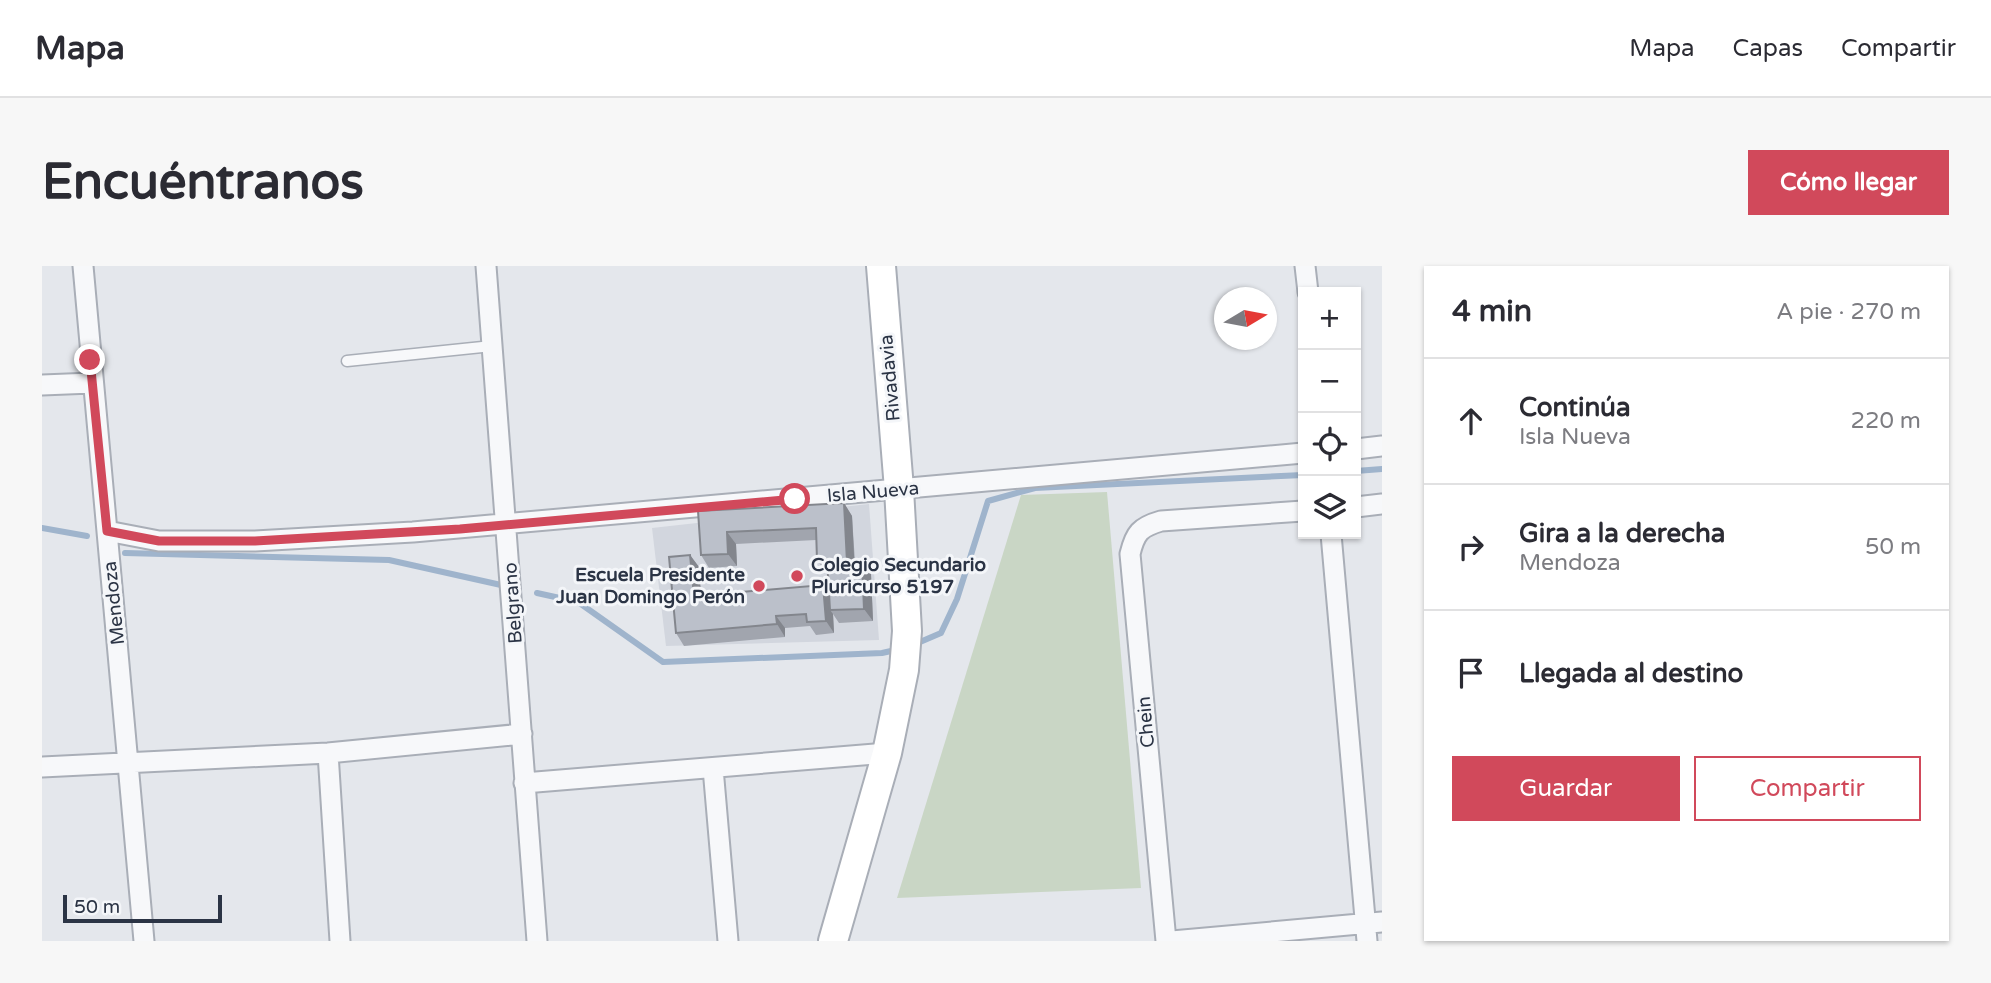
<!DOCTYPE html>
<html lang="es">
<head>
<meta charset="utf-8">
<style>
	:root { --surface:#fff; --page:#f7f7f7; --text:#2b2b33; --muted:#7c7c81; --line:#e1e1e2; --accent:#d1495b }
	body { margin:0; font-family:"Varela Round",sans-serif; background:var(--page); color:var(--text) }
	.controls { position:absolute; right:21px; top:21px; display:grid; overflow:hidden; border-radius:0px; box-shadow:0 2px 5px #0004 }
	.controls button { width:63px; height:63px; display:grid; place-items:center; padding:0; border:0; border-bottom:2px solid var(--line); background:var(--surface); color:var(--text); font:35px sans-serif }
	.compass { position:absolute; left:1172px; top:21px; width:63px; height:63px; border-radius:50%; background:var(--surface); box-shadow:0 2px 5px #0004; rotate:80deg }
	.scale { position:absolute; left:21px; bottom:18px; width:159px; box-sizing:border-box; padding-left:7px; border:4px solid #2b3445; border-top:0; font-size:19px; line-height:24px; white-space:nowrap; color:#2b3445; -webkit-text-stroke:5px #f4f6f9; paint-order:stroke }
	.stop { position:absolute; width:21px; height:21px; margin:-16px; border:5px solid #d1495b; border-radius:50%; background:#fff }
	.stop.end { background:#d1495b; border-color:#fff; box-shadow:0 2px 7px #0008 }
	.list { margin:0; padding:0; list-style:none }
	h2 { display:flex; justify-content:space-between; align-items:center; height:91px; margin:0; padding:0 28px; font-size:30px }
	h2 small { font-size:23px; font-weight:400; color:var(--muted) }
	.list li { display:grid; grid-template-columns:46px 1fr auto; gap:21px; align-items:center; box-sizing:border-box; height:126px; padding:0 28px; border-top:2px solid var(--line) }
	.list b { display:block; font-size:26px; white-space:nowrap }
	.list p { margin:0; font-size:23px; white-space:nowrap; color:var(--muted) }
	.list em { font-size:23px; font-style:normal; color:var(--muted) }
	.actions { display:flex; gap:14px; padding:21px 28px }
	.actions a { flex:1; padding:16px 0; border:2px solid var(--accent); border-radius:0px; text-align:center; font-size:24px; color:var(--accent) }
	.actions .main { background:var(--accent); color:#fff }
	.icon { flex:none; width:38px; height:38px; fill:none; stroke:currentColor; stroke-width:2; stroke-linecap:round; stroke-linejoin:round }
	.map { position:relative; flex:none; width:1340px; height:675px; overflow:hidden; border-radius:0px }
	header { display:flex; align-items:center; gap:42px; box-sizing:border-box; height:98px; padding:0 35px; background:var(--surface); border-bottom:2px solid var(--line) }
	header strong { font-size:33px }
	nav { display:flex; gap:38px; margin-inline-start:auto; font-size:24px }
	.intro { display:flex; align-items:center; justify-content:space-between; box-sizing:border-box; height:168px; padding:0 42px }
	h1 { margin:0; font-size:49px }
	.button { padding:18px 32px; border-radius:0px; background:var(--accent); color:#fff; font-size:24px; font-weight:700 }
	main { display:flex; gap:42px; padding:0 42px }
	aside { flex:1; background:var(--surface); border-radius:0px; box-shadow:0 2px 5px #0004 }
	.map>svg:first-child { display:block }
	.built { fill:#d2d6de }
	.green { fill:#c9d6c5 }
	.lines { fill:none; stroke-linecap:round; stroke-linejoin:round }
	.stream { stroke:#9fb4cc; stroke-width:6 }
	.service-casing { stroke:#a9aeb7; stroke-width:13 }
	.minor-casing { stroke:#a9aeb7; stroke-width:23 }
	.secondary-casing { stroke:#a9aeb7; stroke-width:32 }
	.service { stroke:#f7f8fa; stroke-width:10 }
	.minor { stroke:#f7f8fa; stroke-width:19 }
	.secondary { stroke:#fff; stroke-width:28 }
	.wall { fill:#a1a5ae }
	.shaded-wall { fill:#83868d }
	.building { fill:#bbc0ca; stroke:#83868d; stroke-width:2 }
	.route { stroke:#d1495b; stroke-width:9 }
	.poi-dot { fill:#d1495b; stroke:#f4f6f9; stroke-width:2.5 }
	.labels { text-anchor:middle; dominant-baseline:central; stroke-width:6; stroke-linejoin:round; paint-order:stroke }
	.street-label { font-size:19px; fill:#2b3445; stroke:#f4f6f9 }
	.poi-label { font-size:19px; font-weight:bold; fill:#2b3445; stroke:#f4f6f9; text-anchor:start }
</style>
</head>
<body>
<header>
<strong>Mapa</strong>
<nav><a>Mapa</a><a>Capas</a><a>Compartir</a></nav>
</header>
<div class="intro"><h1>Encuéntranos</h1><a class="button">Cómo llegar</a></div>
<main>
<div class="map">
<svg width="1340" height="675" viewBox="0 0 1340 675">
	<rect width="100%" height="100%" fill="#e4e7ec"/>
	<path class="built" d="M827,238L837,374L624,380L610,262Z"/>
	<path class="green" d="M1065,226L1099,622L855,632L979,229Z"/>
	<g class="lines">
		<path class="stream" d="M1314,205L1340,203
			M0,262L45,270
			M83,287L347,294L459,319
			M495,327L536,336L621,396L840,387L858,383
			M871,379L899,367L915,333L946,235L993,222L1261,209"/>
		<g class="service-casing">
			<path id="service" d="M305,95L450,80"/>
		</g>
		<g class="minor-casing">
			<path id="minor" d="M41,0L102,675
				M444,0L495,675
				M1263,0L1266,26
				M0,119L50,117
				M1314,183L1340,180
				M1314,241L1340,238
				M65,265L117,275H213L371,266L1261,187
				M1289,268L1325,675
				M286,487L298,675
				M0,501L286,487L480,468
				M671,502L686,675
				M482,517L845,487
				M1124,675L1088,288C1093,267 1098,261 1119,255L1261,245
				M1130,675L1340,656"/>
		</g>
		<g class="secondary-casing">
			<path id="secondary" d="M791,675L845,487L862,404L865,365L857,223L839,0"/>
		</g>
		<use href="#service" class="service"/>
		<use href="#minor" class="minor"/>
		<use href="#secondary" class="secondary"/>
	</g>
	<path class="wall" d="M802,237L810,250L813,296H820L829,308L831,355L797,357L791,348L792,367L774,369L768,360L743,362V371L642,380L634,367L648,289L657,301L659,330L787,328L786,306H784L775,294L774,274L694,278L695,300L667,302L659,289L656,245Z"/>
	<path class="shaded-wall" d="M802,237L810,250L813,309L805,296Z
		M685,266L694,278L695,300L686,288Z
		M648,289L657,301L660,343L652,330Z
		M820,296L829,308L831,355L822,343Z
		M781,319L789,331L788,344L791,348L792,367L784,355Z
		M734,350L743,362V371L735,358Z"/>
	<path class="building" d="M802,237L805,296H820L822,343L788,344L785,293L775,294L774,262L685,266L686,288L659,289L656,245Z
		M648,289L652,330L781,319L784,355L765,356L764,348L734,350L735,358L634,367L627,291Z"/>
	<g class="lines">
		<path class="route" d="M48,94L65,265L117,275H213L418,263L753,233"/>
	</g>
	<g class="poi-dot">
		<circle cx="755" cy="310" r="7"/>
		<circle cx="717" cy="320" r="7"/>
	</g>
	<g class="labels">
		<g class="street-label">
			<text transform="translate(848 112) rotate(-95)">Rivadavia</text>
			<text transform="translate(831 226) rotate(-5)">Isla Nueva</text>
			<text transform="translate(72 337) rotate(-96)">Mendoza</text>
			<text transform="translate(471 337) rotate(-94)">Belgrano</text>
			<text transform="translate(1104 456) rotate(-95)">Chein</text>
		</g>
		<g class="poi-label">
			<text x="769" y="299">Colegio Secundario<tspan x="769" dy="22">Pluricurso 5197</tspan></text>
			<text x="703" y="309" text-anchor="end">Escuela Presidente<tspan x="703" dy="22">Juan Domingo Perón</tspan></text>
		</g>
	</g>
</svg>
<div class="controls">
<button>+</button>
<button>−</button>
<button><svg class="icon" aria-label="locate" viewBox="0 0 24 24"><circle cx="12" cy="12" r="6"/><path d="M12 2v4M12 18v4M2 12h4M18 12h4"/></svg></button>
<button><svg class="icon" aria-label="layers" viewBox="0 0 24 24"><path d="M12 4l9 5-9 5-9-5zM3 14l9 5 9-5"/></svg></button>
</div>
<svg class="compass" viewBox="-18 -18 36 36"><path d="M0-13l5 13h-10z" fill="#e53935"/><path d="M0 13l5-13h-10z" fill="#7c7c81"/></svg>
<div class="scale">50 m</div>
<div class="stop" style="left:753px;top:233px"></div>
<div class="stop end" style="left:48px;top:94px"></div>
</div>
<aside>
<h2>4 min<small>A pie · 270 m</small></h2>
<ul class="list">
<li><svg class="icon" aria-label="ahead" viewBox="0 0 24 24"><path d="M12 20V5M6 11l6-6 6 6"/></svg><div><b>Continúa</b><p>Isla Nueva</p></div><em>220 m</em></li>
<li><svg class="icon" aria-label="right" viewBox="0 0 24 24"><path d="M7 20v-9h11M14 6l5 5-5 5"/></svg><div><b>Gira a la derecha</b><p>Mendoza</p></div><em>50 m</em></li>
<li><svg class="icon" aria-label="arrive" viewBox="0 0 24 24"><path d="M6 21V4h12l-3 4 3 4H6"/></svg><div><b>Llegada al destino</b></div></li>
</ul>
<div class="actions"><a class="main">Guardar</a><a>Compartir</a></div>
</aside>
</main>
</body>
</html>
